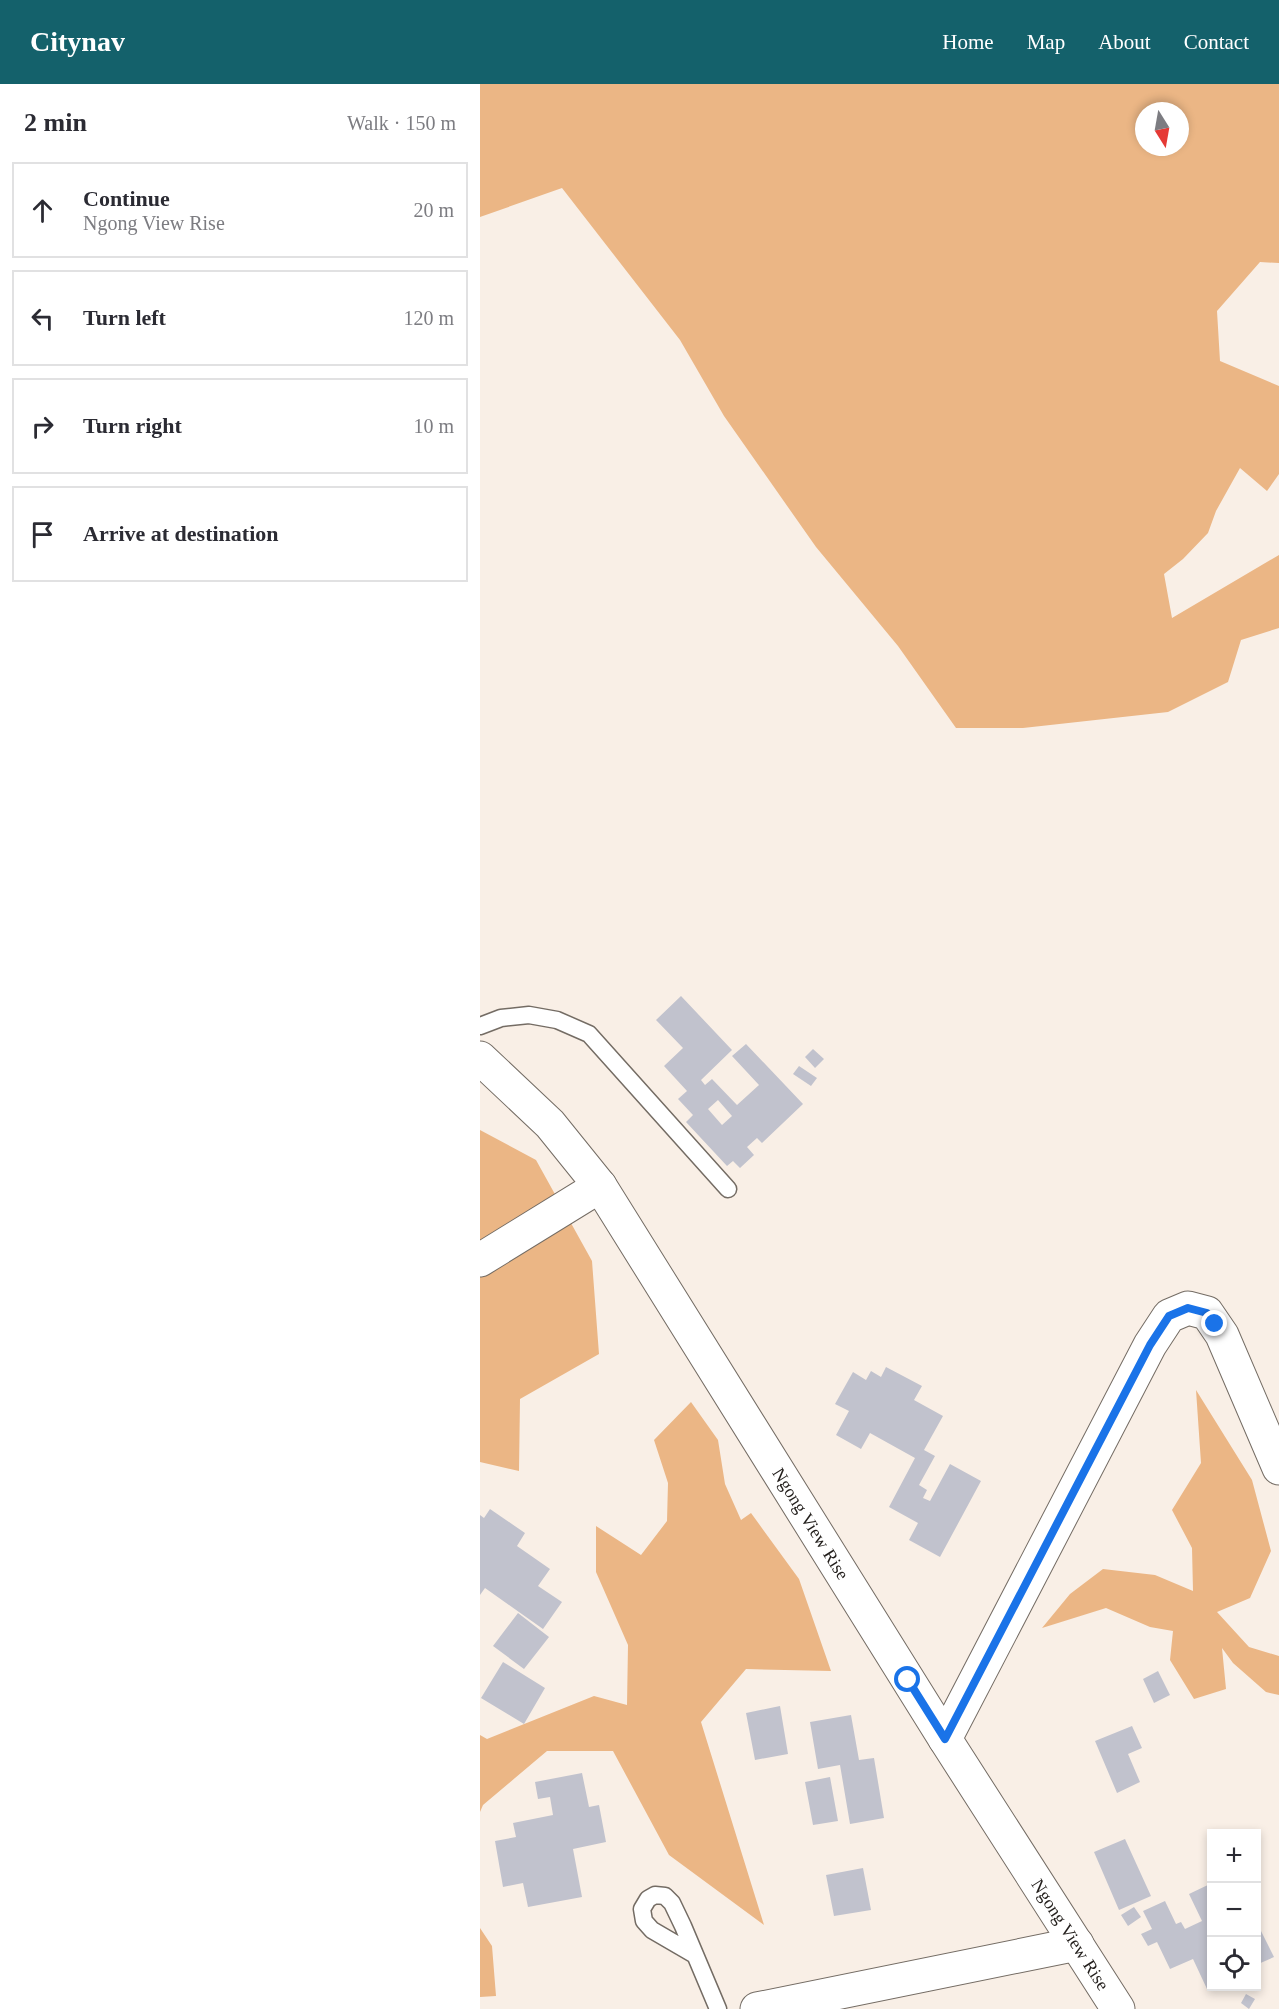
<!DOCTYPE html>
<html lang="en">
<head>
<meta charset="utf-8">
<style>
	:root { --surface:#fff; --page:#f2f2f3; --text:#2b2b33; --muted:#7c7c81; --line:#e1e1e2; --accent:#14616b }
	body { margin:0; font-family:Georgia,serif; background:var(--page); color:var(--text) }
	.controls { position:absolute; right:18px; bottom:18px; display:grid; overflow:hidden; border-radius:0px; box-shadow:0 3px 9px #0003 }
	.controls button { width:54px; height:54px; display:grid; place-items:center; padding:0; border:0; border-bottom:2px solid var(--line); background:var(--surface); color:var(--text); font:30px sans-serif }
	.compass { position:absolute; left:655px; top:18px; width:54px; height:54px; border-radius:50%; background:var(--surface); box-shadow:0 3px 9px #0003; rotate:169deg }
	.stop { position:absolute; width:18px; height:18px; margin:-14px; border:4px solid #1a73e8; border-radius:50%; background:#fff }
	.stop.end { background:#1a73e8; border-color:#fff; box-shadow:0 2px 6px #0008 }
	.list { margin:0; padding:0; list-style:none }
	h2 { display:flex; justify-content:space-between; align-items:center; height:78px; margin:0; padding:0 24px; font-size:26px }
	h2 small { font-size:20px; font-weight:400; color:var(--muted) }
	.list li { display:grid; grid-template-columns:39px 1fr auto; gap:18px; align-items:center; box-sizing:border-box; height:96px; margin:0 12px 12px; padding:0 12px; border:2px solid var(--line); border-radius:0px }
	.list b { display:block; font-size:22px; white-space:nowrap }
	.list p { margin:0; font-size:20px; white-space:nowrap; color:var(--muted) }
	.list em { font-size:20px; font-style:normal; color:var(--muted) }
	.icon { flex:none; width:33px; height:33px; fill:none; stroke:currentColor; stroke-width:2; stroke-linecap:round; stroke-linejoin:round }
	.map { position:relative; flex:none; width:799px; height:1925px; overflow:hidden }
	header { display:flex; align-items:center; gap:36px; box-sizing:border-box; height:84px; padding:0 30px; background:var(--accent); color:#fff }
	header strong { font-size:28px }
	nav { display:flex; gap:33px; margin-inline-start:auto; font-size:21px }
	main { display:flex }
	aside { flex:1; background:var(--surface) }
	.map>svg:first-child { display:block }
	.green { fill:#ebb685; fill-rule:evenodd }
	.building { fill:#c1c2cd; fill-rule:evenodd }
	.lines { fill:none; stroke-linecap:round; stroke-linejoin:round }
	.service-casing { stroke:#746c64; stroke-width:19 }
	.minor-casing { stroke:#746c64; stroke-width:35 }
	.service { stroke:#fff; stroke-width:16 }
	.minor { stroke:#fff; stroke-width:33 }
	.route { stroke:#1a73e8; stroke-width:8 }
	.labels { text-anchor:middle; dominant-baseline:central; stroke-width:4.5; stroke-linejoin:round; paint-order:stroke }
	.street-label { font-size:18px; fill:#231f1c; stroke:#fefefe }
</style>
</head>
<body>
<header>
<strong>Citynav</strong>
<nav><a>Home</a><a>Map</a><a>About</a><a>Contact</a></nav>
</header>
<main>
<aside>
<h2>2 min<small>Walk · 150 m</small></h2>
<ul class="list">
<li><svg class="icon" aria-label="ahead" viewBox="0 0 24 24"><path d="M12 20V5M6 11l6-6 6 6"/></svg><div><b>Continue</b><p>Ngong View Rise</p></div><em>20 m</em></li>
<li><svg class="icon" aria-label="left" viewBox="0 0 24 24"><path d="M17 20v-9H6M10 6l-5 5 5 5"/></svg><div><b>Turn left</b></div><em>120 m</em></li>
<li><svg class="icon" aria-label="right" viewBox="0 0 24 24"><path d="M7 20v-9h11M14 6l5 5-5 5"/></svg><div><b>Turn right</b></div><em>10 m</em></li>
<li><svg class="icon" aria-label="arrive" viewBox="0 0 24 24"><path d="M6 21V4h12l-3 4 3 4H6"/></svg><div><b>Arrive at destination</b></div></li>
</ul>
</aside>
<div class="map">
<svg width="799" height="1925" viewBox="0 0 799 1925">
	<rect width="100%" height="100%" fill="#f9efe6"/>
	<path class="green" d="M0,0H799V179L780,178L737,227L740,277L799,302V390L787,407L760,384L736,427L728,449L703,475L684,490L692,534L799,471V544L761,556L748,598L688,628L543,644H476L418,562L336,463L244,332L200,256L82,104L0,133ZM664,27H700V63H664Z
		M0,1046L56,1076L112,1177L119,1270L40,1315L39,1387L0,1378Z
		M716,1306L772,1396L791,1467L770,1514L737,1528L769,1563L799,1572V1611L786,1608L753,1579L742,1564L746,1605L714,1615L690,1576L693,1547L670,1543L626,1524L562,1544L590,1510L623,1485L675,1491L713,1507L712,1464L692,1426L721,1379Z
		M211,1318L238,1356L245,1400L261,1436L271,1429L319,1495L351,1587L266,1585L221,1638L284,1841L189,1771L133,1667H67L3,1721L0,1728V1651L7,1655L114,1612L147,1621L148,1561L116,1488V1442L161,1471L187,1437L188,1399L174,1356Z
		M0,1844L12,1862L16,1912L0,1913Z"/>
	<path class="building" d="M201,912L252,966L221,996L225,1001L232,995L257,1021L279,1001L252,972L266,960L323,1020L282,1059L277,1054L267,1063L274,1071L260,1084L253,1077L247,1082L206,1038L213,1031L198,1015L207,1007L184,982L203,964L176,936ZM238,1016L252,1032L242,1041L228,1025Z
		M333,965L344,975L335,984L325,973Z
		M319,982L337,994L331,1002L313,990Z
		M406,1283L442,1302L434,1316L463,1332L444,1366L455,1372L439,1401L447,1406L443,1414L450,1417L470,1380L501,1397L460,1473L429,1456L438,1439L409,1423L435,1374L390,1349L381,1365L356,1351L369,1327L355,1320L373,1288L386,1296L391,1287L401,1293Z
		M10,1425L45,1449L37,1462L70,1485L58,1502L82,1518L63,1545L5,1504L0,1511V1431L4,1434Z
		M38,1529L69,1553L44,1585L13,1562Z
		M23,1578L65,1604L44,1640L1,1614Z
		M678,1587L690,1611L674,1619L663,1595Z
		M300,1622L308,1670L275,1676L266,1629Z
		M371,1631L379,1676L394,1674L404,1734L370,1740L360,1681L338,1685L330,1638Z
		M652,1642L662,1664L648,1670L660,1698L637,1709L615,1657Z
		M102,1689L109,1723L119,1721L126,1758L93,1765L102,1813L48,1823L43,1799L23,1803L15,1757L36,1753L33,1739L73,1731L70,1713L58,1715L55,1698Z
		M350,1693L358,1737L333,1741L325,1698Z
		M645,1755L671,1812L639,1826L614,1768Z
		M383,1784L391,1826L354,1832L346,1791Z
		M732,1799V1902L727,1905L713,1875L690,1885L677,1858L668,1862L661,1850L672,1845L663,1827L685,1817L696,1840L701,1838L705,1845L722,1837L709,1810Z
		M654,1823L661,1833L648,1842L641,1831Z
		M776,1837L794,1873L776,1881Z
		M766,1910L775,1915L769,1925L761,1919Z"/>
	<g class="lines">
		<g class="service-casing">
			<path id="service" d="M0,942L21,934L49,931L77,936L109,950L248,1105
				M215,1871L172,1846L164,1837L162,1825L168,1815L175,1811L185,1812L192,1819L203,1842L238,1925"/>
		</g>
		<g class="minor-casing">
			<g id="minor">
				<path id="s1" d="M0,974L70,1040L120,1102L465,1655L638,1925"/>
				<path d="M0,1176L120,1102"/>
				<path d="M465,1655L670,1261L689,1232L708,1224L727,1229L742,1251L799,1384"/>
				<path d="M277,1925L597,1860"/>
			</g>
		</g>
		<use href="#service" class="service"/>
		<use href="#minor" class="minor"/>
	</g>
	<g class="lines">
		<path class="route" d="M428,1596L465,1655L670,1261L689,1232L708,1224L727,1229L735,1240"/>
	</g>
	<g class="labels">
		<g class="street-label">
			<text stroke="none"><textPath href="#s1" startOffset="574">Ngong View Rise</textPath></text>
			<text stroke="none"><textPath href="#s1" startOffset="1060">Ngong View Rise</textPath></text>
		</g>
	</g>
</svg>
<div class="controls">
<button>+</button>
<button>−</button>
<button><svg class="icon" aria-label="locate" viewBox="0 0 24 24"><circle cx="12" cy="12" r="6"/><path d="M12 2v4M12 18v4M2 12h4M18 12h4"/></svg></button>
</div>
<svg class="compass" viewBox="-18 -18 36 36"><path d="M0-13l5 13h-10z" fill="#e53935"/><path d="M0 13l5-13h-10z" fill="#7c7c81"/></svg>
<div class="stop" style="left:428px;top:1596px"></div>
<div class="stop end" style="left:735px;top:1240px"></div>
</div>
</main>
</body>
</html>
